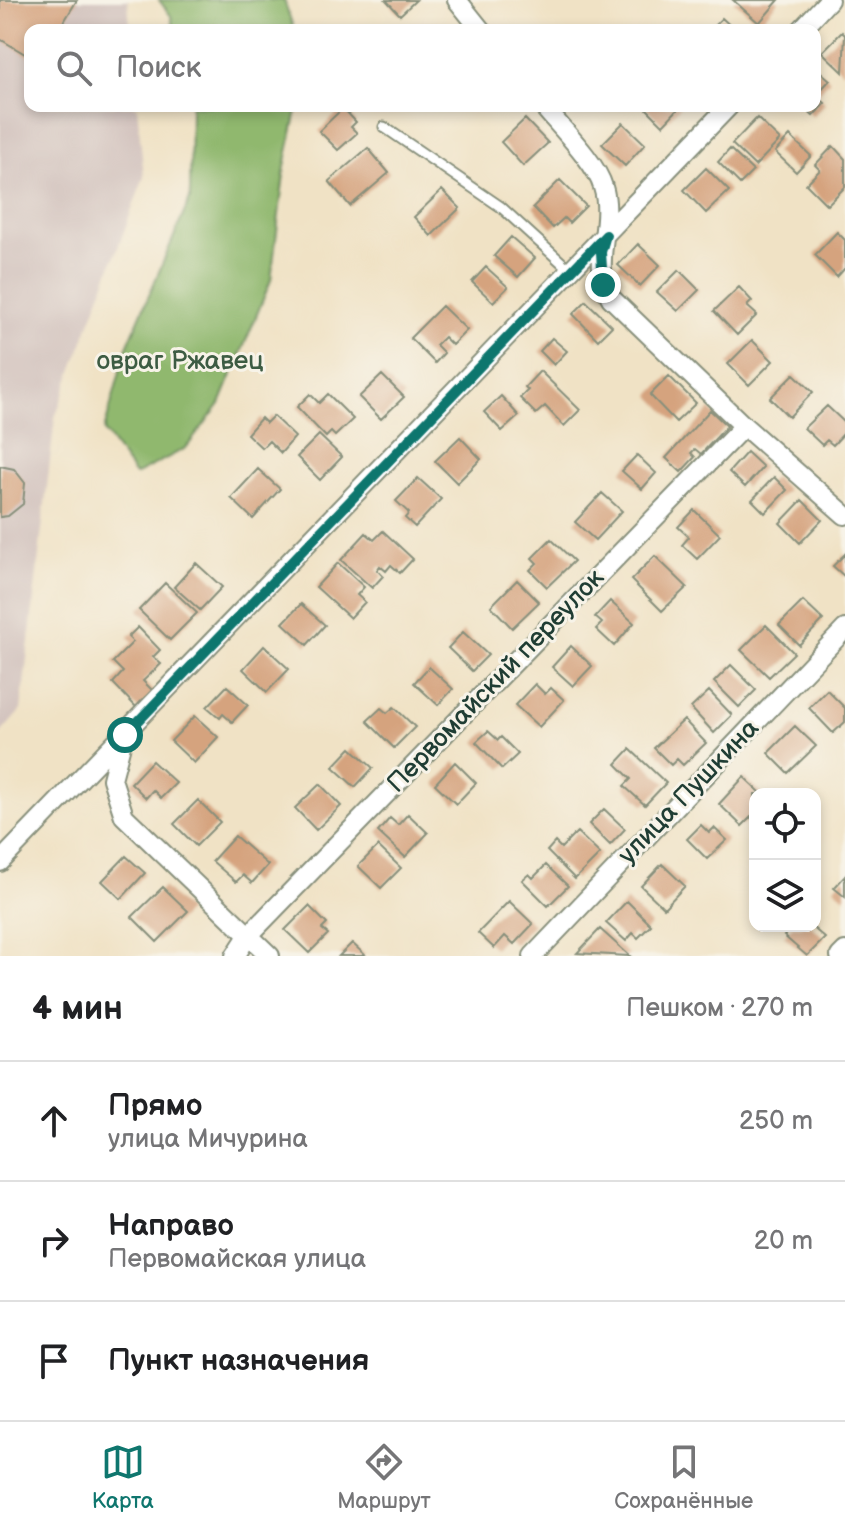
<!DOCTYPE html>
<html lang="ru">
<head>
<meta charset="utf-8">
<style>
	:root { --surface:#fff; --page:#f6f6f6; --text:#202124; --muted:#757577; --line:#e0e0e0; --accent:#0f766e }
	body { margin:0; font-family:"Balsamiq Sans",sans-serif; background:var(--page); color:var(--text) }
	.controls { position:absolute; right:24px; bottom:24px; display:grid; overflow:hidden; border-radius:16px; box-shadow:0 4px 12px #0003 }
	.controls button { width:72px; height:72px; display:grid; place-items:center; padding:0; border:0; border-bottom:2px solid var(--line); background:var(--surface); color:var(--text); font:40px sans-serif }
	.stop { position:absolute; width:24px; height:24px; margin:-18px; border:6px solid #0f766e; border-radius:50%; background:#fff }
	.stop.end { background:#0f766e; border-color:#fff; box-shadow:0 2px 8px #0008 }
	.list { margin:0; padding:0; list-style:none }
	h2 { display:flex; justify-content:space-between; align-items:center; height:104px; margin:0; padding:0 32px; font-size:34px }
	h2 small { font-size:26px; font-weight:400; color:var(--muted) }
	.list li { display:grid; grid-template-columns:52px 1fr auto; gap:24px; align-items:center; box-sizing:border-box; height:120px; padding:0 32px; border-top:2px solid var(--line) }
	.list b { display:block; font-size:30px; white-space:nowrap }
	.list p { margin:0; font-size:26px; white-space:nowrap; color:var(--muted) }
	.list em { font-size:26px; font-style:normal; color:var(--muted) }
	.icon { flex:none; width:44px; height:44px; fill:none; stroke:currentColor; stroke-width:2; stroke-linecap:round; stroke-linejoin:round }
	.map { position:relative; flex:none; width:845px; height:956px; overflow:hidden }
	.search { position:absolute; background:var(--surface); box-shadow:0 4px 12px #0003; left:24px; right:24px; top:24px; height:88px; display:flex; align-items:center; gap:20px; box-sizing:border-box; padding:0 28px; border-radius:16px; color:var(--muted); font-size:30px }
	.sheet { height:464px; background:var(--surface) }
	nav { display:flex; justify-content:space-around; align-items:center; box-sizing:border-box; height:112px; border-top:2px solid var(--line); background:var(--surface); font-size:22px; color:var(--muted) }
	nav a { display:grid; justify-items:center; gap:4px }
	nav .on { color:var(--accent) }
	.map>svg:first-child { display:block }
	.industrial { fill:#d0c0bb }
	.forest { fill:#90b86e; stroke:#587a51; stroke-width:2 }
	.building { fill:#d5a37e }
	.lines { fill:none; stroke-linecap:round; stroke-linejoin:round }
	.lane-casing { stroke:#88907c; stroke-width:13 }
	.street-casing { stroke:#88907c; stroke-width:22 }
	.lane { stroke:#fff; stroke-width:9 }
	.street { stroke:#fff; stroke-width:18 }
	.route { stroke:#0f766e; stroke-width:10 }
	.labels { text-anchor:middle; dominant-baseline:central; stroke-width:6; stroke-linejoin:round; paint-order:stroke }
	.park-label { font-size:26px; fill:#3d5c43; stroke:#f7f3e8 }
	.street-label { font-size:26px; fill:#1f3d34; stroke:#f7f3e8 }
</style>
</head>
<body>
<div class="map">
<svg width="845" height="956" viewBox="0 0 845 956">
	<rect width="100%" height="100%" fill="#f7f3e8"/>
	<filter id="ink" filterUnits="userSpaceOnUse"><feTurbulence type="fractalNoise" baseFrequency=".0125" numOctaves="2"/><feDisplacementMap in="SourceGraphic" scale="16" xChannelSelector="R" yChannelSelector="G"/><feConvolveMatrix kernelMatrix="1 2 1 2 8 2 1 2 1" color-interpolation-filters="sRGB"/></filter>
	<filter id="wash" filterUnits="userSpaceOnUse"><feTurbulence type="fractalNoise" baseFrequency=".006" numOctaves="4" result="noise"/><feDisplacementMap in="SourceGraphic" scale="32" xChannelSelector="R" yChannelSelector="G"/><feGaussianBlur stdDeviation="1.8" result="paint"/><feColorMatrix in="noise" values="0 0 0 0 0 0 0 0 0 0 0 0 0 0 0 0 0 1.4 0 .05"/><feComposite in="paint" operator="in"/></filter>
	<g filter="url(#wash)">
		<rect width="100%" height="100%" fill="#f0e2c5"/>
		<path class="industrial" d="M0,0H128L130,30H30V106H137L144,177L55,417L21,710L0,734Z"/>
		<path class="forest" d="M159,0H284L294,30H174L171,16Z
			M191,106H298L285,166L271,280L220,404L186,448L135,475L104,431L126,349L190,199Z"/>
		<g id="blocks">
			<path class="building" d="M0,0H77L59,30H30V57L0,39Z
				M386,0H416L400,15Z
				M733,0H779L759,23Z
				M722,18L735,30H710Z
				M842,32L845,35L843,72L822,52Z
				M815,67L830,80L816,95L825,103L813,116L802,106H815Z
				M644,106H681L663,125Z
				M343,108L356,122L351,127L357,133L338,150L319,131Z
				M757,118L780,140L755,166L732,144Z
				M525,119L548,143L523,166L501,142Z
				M623,123L645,144L625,166L602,144Z
				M790,136L811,156L796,172L775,152Z
				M833,146L845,159V187L827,205L806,184L820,170L815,165Z
				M368,148L389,173L350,206L329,181Z
				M730,149L753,171L740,184L718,162Z
				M706,168L729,191L706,213L684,190Z
				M560,180L586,206L569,223L564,218L553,228L533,207Z
				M442,190L460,208L431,236L414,217Z
				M837,232L845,240V268L837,277L815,255Z
				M511,237L535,258L518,277L494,256Z
				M638,244L660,265L640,286L618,265Z
				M486,267L508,287L493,302L472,282Z
				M679,270L699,290L678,311L657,292Z
				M739,287L752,301L747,306L757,315L737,335L714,311Z
				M586,301L612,326L598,340L573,314Z
				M442,306L467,330L452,345L444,337L436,345L444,353L435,363L410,338Z
				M552,338L567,351L554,365L540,351Z
				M752,340L773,361L749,385L728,364Z
				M540,371L580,410L564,426L545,406L536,414L520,398L528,390L525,387Z
				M794,374L813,392L789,417L770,398Z
				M382,375L404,397L381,419L359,397Z
				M669,376L696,403L676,422L650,395Z
				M310,394L319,403L328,394L353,419L335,436L331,432L326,437L297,407Z
				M501,396L519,416L502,431L484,412Z
				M827,406L845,423V432L833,445L827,440L822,445L804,428Z
				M710,410L727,426L701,454L695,449L691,453L695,457L681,472L666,458Z
				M273,416L295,437L281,453L269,441L262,448L247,434L261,418L266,423Z
				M319,435L342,457L320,480L297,457Z
				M460,437L481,459L457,483L435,461Z
				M747,452L763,467L745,487L729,472Z
				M637,455L656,473L642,489L622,471Z
				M0,466L14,469L25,483L23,504L8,516L0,517Z
				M258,469L280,489L253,519L231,498Z
				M774,477L787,490L765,513L752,500Z
				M418,478L441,499L415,527L405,518L409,513L396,501Z
				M602,493L622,511L595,540L575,522Z
				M802,500L822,520L800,543L780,523Z
				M694,510L720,535L697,559L682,545L689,537L678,527Z
				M383,531L413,559L400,573L391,565L386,571L380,566L377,570L383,576L372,588L341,560L366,533L374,540Z
				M551,539L574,561L547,587L530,570L537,563L532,558Z
				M845,554V577L833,566Z
				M655,556L687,587L662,611L631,580Z
				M196,563L222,587L200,610L174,587Z
				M338,563L364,587L357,595L365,602L350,618L316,587Z
				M517,580L539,602L512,628L491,606Z
				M165,583L197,613L170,640L139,610Z
				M610,601L634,623L614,646L596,629L602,623L595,617Z
				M803,601L823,620L799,645L779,625Z
				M301,604L325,625L307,645L283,623Z
				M766,625L794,653L769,677L741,650Z
				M138,627L160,650L153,657L161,664L143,681L156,694L139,710L113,683L123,672L113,662L133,642L128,637Z
				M463,632L488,655L472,671L448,648Z
				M264,646L289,669L267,692L243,669Z
				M571,646L592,666L573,686L552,667Z
				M731,665L756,690L739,707L714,682Z
				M429,667L453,689L438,705L414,683Z
				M535,684L545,694L551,688L564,700L539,727L515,705Z
				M227,686L248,705L232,722L223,714L220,718L207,707Z
				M827,690L845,708V722L833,733L809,708Z
				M709,691L732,715L714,733L691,708Z
				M394,707L415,727L394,748L367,721L381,708L387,713Z
				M195,716L218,737L194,763L171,741Z
				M684,720L706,743L683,765L677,759L671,765L654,748Z
				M795,726L816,746L788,773L768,753Z
				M488,731L498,740L501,737L518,754L502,769L476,742Z
				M351,748L373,768L355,787L333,767Z
				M630,749L666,783L645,805L624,786L631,779L616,764Z
				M152,761L176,783L161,798L153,790L146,798L131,783Z
				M455,762L476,783L456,804L435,784Z
				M744,777L762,794H755V813L742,826L719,804Z
				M320,784L341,806L316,830L295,808Z
				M198,800L220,822L196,846L174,824Z
				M604,809L625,829L610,845L589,824Z
				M408,814L428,833L405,857L378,832L390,818L398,825Z
				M701,825L709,833L714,828L727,840L707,859L687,839Z
				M577,832L600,854L575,879L547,851L555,842L561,848Z
				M235,836L268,865L252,883L243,875L236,882L212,861Z
				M378,846L401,868L381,888L358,866Z
				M126,856L145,873L121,899L102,881Z
				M662,864L685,886L664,908L641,886Z
				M546,865L568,886L548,906L522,880L529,874L533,878Z
				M845,876V897L834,888Z
				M163,887L188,911L157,942L132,917Z
				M509,901L533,924L514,944L505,936L494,948L478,933Z
				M627,901L651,925L638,938L633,933L626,941L606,923Z
				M309,906L327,924L322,929L328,934L309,953L285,930Z
				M793,926H811L825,938L807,956L784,936Z
				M600,929L630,956L577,953Z
				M352,943L366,956H339Z"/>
		</g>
	</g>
	<g filter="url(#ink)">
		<use href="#blocks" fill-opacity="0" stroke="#88907c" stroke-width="2"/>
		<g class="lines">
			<g class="lane-casing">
				<path id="lane" d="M384,127L501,207L571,271"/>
			</g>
			<g class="street-casing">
				<path id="street" d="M457,0L481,30
					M801,30L829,0
					M543,106C560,127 596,162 603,187C615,225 589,262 611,298L744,426L845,515
					M122,741L112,779L124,816L270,956
					M0,862L729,106
					M235,956L248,936L744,426
					M533,956L845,629
					M840,956L845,951"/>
			</g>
			<use href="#lane" class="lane"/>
			<use href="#street" class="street"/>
		</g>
	</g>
	<g class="lines" filter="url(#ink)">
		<path class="route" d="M125,735L606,235L601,252L603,285"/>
	</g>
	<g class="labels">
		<g class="park-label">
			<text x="180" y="361">овраг Ржавец</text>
		</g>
		<g class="street-label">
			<text transform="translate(496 681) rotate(-46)">Первомайский переулок</text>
			<text transform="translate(689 792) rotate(-46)">улица Пушкина</text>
		</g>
	</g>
</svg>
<div class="controls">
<button><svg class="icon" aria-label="locate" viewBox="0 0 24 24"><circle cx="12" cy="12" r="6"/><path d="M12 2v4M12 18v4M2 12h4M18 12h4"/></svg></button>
<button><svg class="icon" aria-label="layers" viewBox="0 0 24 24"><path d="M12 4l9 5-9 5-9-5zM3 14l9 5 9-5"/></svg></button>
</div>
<div class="stop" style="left:125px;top:735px"></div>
<div class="stop end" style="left:603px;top:285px"></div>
<div class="search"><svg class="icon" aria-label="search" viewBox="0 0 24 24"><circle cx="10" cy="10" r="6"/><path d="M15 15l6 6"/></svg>Поиск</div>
</div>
<section class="sheet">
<h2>4 мин<small>Пешком · 270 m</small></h2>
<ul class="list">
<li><svg class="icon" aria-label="ahead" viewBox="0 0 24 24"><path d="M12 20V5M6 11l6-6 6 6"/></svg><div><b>Прямо</b><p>улица Мичурина</p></div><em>250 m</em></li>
<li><svg class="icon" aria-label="right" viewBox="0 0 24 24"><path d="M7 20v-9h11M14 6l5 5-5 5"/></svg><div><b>Направо</b><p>Первомайская улица</p></div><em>20 m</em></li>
<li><svg class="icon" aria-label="arrive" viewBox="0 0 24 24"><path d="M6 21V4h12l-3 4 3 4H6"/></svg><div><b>Пункт назначения</b></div></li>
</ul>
</section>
<nav>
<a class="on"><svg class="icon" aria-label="map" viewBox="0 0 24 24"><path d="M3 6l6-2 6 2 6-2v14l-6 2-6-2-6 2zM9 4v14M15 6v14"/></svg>Карта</a>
<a><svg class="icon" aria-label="directions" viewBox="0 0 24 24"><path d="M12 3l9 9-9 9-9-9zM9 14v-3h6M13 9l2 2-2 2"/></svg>Маршрут</a>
<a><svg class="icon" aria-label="saved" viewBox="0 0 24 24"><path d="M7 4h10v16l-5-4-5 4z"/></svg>Сохранённые</a>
</nav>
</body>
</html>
